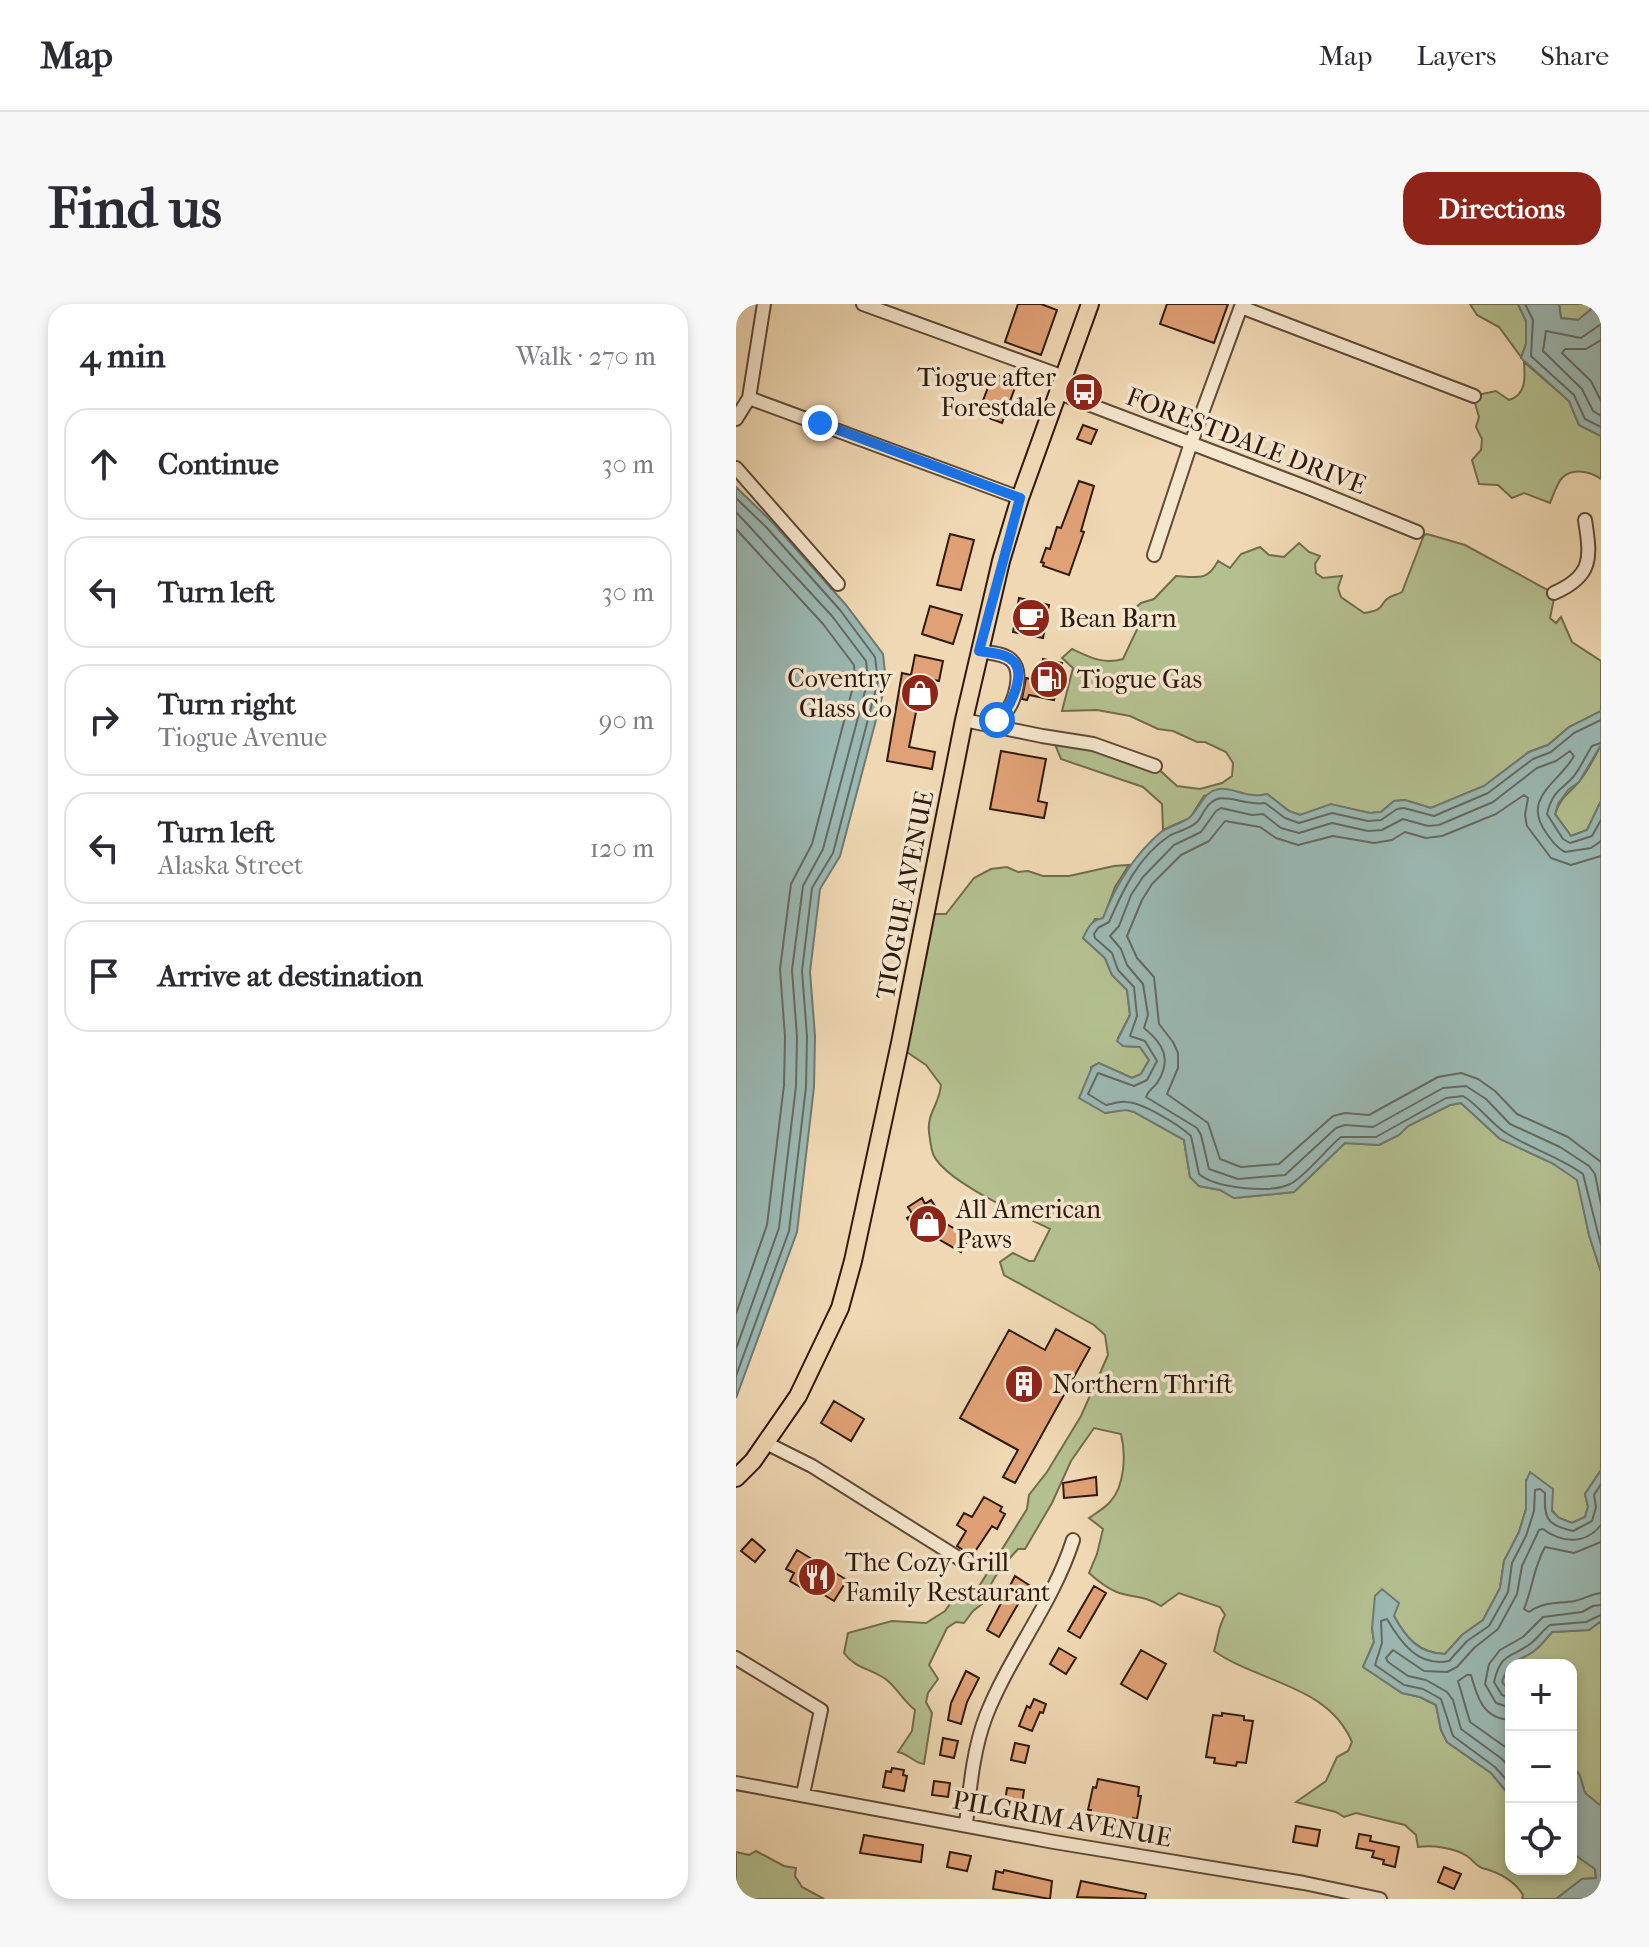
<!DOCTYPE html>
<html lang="en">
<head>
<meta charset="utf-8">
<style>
	:root { --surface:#fff; --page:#f7f7f7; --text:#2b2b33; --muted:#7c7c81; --line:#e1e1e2; --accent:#8f2418 }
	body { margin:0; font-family:"IM FELL French Canon",serif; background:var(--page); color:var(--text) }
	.controls { position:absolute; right:24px; bottom:24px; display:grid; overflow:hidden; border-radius:16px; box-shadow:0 4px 12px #0003 }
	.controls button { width:72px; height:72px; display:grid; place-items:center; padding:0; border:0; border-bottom:2px solid var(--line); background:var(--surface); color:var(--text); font:40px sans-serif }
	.stop { position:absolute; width:24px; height:24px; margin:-18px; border:6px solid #1a73e8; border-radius:50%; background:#fff }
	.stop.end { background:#1a73e8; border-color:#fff; box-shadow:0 2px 8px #0008 }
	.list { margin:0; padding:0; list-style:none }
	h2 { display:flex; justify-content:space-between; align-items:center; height:104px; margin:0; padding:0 32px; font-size:34px }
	h2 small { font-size:26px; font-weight:400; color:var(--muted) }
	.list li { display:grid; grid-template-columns:52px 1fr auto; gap:24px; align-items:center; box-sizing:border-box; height:112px; margin:0 16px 16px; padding:0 16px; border:2px solid var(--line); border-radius:24px }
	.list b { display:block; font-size:30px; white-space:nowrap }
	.list p { margin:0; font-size:26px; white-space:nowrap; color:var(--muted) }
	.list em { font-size:26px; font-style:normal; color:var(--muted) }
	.icon { flex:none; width:44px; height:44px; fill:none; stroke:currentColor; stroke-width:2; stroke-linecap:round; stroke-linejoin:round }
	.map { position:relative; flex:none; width:865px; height:1595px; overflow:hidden; border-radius:24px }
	header { display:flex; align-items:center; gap:48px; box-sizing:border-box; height:112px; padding:0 40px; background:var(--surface); border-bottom:2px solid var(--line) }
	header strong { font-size:38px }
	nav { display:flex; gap:44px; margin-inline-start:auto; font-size:28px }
	.intro { display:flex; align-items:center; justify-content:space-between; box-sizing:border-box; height:192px; padding:0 48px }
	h1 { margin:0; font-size:56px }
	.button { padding:20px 36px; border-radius:24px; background:var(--accent); color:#fff; font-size:28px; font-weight:700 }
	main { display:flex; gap:48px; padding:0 48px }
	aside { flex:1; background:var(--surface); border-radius:24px; box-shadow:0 4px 12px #0003 }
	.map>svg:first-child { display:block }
	.green { fill:#b4c090; stroke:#726c4e; stroke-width:2 }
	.water { fill:#9bb9b4; stroke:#707971; stroke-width:2 }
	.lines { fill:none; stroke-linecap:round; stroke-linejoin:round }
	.shore { stroke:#666960; stroke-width:2 }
	.building { fill:#e1a176; stroke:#30190d; stroke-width:2 }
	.minor-casing { stroke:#604936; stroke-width:16 }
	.major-casing { stroke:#30190d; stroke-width:20 }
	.minor { stroke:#f5e6ce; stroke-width:12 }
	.major { stroke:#efd8b3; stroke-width:16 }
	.route { stroke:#1a73e8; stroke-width:10 }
	.labels { text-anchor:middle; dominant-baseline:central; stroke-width:7; stroke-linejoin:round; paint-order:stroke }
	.poi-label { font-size:26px; fill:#30190d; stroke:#f5e6ce; text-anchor:start }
	.street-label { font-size:26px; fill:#30190d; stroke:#f5e6ce }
</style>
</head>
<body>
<header>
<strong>Map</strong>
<nav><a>Map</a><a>Layers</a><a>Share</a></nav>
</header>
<div class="intro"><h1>Find us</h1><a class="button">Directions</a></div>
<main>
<aside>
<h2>4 min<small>Walk · 270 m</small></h2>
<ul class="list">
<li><svg class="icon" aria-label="ahead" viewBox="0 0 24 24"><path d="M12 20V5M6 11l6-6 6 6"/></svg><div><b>Continue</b></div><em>30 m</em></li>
<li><svg class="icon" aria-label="left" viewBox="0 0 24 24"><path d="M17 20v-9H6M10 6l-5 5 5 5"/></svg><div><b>Turn left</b></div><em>30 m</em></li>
<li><svg class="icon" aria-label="right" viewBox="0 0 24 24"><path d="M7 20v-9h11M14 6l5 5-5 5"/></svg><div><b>Turn right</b><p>Tiogue Avenue</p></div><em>90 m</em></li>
<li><svg class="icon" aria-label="left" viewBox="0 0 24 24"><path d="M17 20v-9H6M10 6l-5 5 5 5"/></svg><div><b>Turn left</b><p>Alaska Street</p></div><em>120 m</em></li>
<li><svg class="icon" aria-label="arrive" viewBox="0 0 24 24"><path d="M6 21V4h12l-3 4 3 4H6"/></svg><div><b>Arrive at destination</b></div></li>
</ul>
</aside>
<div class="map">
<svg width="865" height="1595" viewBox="0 0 865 1595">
	<rect width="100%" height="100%" fill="#efd8b3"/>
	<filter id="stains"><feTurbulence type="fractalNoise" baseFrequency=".0025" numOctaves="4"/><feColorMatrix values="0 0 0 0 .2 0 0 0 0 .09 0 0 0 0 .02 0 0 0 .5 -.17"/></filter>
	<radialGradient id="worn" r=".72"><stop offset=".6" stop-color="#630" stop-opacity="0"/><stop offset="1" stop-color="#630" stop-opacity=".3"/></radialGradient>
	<path class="green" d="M734,0H782L790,17V40L785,53L763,23L741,11Z
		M823,0H865V3L859,2L843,16L825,14Z
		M788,58L833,97L843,121L865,132V175C855,168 837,163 826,174C821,179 817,192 814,199L788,189L776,194L762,181L743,180L736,156L745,146L746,135L740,123L743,113L737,92L760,87L773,96C791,91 789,72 788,58Z
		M691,230L729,241L819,290L814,314L820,319L825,313L836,338L865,357V407L833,423L812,441L793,448L748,482L695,504L669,496L658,497L645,508L634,509L595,501L564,511L553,507L531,490L519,493L495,487L468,492L454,514L427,526L426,500L407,483L325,455L318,438L331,437L419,462L441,482L464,485L486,479L496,472L497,459L490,448L469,438H461L437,427L422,425L394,412L361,406L326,407L337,364L326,354L336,345C353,353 368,361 387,355L404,319L397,306L405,299L418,295L440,272C461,273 471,278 482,257L494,264L505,250L524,243L533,251L548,253L563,239L573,248L584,252L579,260L580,269L587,274L606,272L602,284L605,293L628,309C652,306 642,299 654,293C658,291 663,290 666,288L688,231Z
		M865,441V497L851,526L835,532L819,510C825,491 835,489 845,475C853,465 859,452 865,441Z
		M393,561L379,583L367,615H359L347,634L369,654L376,671L391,686L394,711L382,734L387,742L404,743L413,756L405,770L396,774L363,759L355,763L369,809L390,805L398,808L448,836L454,873L463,882L484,886L498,894L558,888L609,839L643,841L663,831L672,822L714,801L725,799L764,835L816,859L842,876L853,931L865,968V1166L849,1190L852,1203L849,1213L836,1219L823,1214L790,1177V1205L783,1228L768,1257L764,1284L747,1316L726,1331L709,1350C683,1349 670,1334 658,1312L636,1324L638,1338L627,1363L666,1389L684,1393L700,1401L705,1426L711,1438L755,1469L775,1493V1565H835V1548L859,1565L860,1574L846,1575L820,1595H786L787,1591C778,1576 762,1568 746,1564C740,1562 737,1556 731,1552C719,1544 697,1541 682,1543L680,1531L669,1521L620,1509L608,1513L600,1508L560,1498L590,1477L601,1453L612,1447L616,1438C592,1381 524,1379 478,1347C483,1332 481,1326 489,1311L484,1303L443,1289L425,1302C411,1293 403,1294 387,1290C374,1287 363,1278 353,1269L361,1250L367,1225L353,1214C360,1209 369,1204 374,1198C389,1182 390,1150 385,1130L358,1124L335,1157L316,1199L289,1245H282C268,1261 253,1275 250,1297L237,1307L228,1319L220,1318L211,1324L193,1361L202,1375L192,1389L190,1398L196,1409L188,1460C178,1459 173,1450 162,1448L176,1427L179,1406C168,1397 162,1386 152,1377C138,1365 119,1365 108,1349L112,1329L156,1317L190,1319L209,1307L223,1287L242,1284L291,1205L293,1191L311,1168L345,1112L372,1051L369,1031L358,1021L268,971L264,958L277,949L293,957H298L314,925C286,911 212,879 198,852C195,847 194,835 193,828C191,809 203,801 205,781L190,761L165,744L192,610H210L238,574L255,565L271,563L282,568L292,567L307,572H333L378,562Z
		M865,1317V1502L849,1489L844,1472L835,1459V1361H775V1389L766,1378C774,1353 781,1359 798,1347C805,1342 811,1334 816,1328L853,1326Z
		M20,1547L48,1562L60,1564L59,1572L66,1583L88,1595H0V1548L13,1551Z"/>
	<path class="water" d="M782,0H823L825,14L842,16L859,2L865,3V132L843,121L833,97L785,54L790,40V17Z
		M0,183L37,219L110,301L147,350L150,378L104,552L84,585L74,668L79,732L78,783L61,928L0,1094Z
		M865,407V441L843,478L832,486L822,500L819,510L835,532L851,526L865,497V968L853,931L841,876L816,859L764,835L725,799L714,801L672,822L663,831L643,841L609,839L558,888L498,894L484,886L463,882L454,873L448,836L398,808L390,806L369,809L343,794L356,763L363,759L396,774L405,770L413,756L404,743L387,742L381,737L394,711L391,686L376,671L369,654L347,634C352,624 355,616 367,614C380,580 397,552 425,528C433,522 445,520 453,514C464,505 466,488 483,485C498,483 510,495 531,490L553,507L564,511L595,500L634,509L645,508L658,497L669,496L695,504L748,482L793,448L812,441L833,423Z
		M865,1166V1317L853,1326L816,1328C811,1334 805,1342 798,1347C782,1359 774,1353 766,1378L775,1389V1493L755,1469L711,1438L705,1426L700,1401L684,1393L666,1389L627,1363L638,1338L636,1324L639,1292L646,1285L663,1299L658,1312C670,1334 683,1350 709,1350L726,1331L747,1316L764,1284L768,1257L783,1228L790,1205V1177L794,1168L817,1185L816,1207L823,1214L836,1219L849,1213L852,1203L849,1190Z
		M835,1459L844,1472L849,1489L865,1502V1595H820L846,1575L860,1574L859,1565L835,1548Z"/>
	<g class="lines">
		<path class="shore" d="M789,0L797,16L795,52L838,91L849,115L865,123
			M865,20L845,34L810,27L807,47L846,85L857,107L865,112
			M865,36L850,45H829L826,49L855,77L865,97
			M0,194L31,224L104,306L139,353L142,377L97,549L76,584L66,667L71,732L70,783L53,927L0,1072
			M0,208L96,312L130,357L132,376L87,545L67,582L56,666L61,733L60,782L43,924L0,1045
			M0,225L87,320L118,361L119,375L76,540L55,580L44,665L49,733L48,781L31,921L0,1010
			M865,416L838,429L815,448L797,455L752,489L698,512L668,504L661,505L645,516L632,517L596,509L563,519L549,514L529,499C514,502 492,491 481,495C470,499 468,510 461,518C454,525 442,527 433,532C402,553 387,586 373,618L362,624L358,630L359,634L376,649L382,666L398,683L401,712L394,732L409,737L421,757L411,776L398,782L362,769L352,790L370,801C376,800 384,797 390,798C406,798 443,821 455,832L463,870C479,884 534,890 554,880C568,874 591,844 605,833H640L710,794L727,792C744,802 754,819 770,829C795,845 822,852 847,870L865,941
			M865,439L856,442C850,451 845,463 838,472C824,488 817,486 811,510L827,535L834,539L856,532L865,516
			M865,537L855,544L829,548C821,544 816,537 811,530C784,494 823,479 838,452L834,447L820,457L801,464L757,498L703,521L692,522L667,515L646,526L632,527L596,519L563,529L545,524L527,510L516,511L485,504L480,507L465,528L438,541L407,573L395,591L383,622L374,632L385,645L391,661L407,680L412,711L408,724C428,740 436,756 421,779C417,785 412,786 410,793L461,824L465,831L473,865L502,875L549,871L600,824L609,821L637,823L707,784L730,782L750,795L774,820L824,843L853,862L859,870L865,900
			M865,552L835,561L815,554L791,522L789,511L792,494L788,491L760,510L706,532L690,534L669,528L656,536L638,539L597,532L562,541L540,534L524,523L489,517L473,537L445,551L416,580L406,596L391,632L401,654L418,673L423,720L437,738L442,749V764L431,790L472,819L484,855L505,863L543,860L597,812L609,809L633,811L702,773L725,769L742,775L759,787L781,810L832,833L865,858
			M865,1238L838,1249L809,1243C797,1265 797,1283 788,1305L793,1308C808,1297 821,1300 839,1297C848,1295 855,1290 865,1289
			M775,1394L766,1391L758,1378C765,1348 775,1354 794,1340C801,1335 807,1326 814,1321L850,1318L865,1311
			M775,1404L760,1399L749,1380L753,1360L764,1346L787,1333L807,1313L846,1308L857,1302L865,1301
			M775,1416C747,1415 741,1393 735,1371H731L722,1377L734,1418L775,1447
			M775,1465L766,1455L725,1425L717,1396L711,1388L690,1376L672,1372L652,1358L650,1354L657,1346L688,1367L711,1368L721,1363L738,1344L762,1325L781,1290L786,1262L803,1226L807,1225C826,1239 849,1241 865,1221
			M775,1481L759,1463L717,1432L705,1395L687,1385L668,1381L639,1361L646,1339L645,1317L651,1315C665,1339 682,1363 713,1357L731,1337L753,1322L772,1288L776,1259L790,1232L798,1207L799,1186L804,1185L809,1189C808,1214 810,1221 837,1227L856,1217L860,1203L858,1191L865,1180"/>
	</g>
	<path class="building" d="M282,0H305L321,6L305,51L269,38Z
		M431,0H492L478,39L424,20Z
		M257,70L281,78L266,119L242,110Z
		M347,121L361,126L355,140L341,135Z
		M343,177L358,182L345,227L348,228L333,271L307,262L308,259L305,258L310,244L314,245L321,223L325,224Z
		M214,230L238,236L225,286L201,281Z
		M283,294L313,301L307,334L277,328Z
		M194,302L226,311L217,340L186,330Z
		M179,351L207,357L203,377L193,375L187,404L181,403L173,443L199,448L196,465L151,457L166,369L175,371Z
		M307,355L326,359L318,396L293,391L291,396L286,395L290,374L303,377Z
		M265,447L310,455L302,497L311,499L308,514L254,505Z
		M186,894L189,900L195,896L207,914L205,917L233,933L225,948L183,924L179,926L171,914L177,911L172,903Z
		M320,1025L354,1044L279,1179L267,1173L282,1146L224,1114L273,1026L309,1046Z
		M98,1097L128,1115L115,1137L85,1119Z
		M360,1173L361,1191L328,1194L327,1179Z
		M248,1193L266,1203L264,1207L269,1210L261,1225L256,1222L236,1252L221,1242L230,1227L221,1221L228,1209L236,1213Z
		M16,1235L29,1246L19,1258L5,1247Z
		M61,1246L111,1276L98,1297L67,1278L64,1283L54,1277L58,1269L50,1265Z
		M279,1272L293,1281L263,1333L251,1326Z
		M358,1282L370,1289L344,1334L332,1327Z
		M323,1344L340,1354L330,1370L314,1360Z
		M405,1346L430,1360L411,1395L385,1380Z
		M230,1367L243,1374L231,1398L225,1420L212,1416L215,1399Z
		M298,1395L310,1400L307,1409L304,1408L296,1427L283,1422L291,1402L294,1404Z
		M486,1409L508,1412V1416L517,1417L510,1459L501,1458L500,1462L478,1459L479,1454L470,1453L477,1411L486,1412Z
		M207,1434L222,1437L218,1454L204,1451Z
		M279,1439L293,1442L289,1459L275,1456Z
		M156,1464L168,1466L167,1471L171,1472L168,1487L147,1483L150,1467L155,1468Z
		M362,1475L403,1483L402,1492H405L401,1515L397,1514L395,1524L353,1517L355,1506H352L357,1483L360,1484Z
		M198,1477L214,1479L212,1493L196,1491Z
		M271,1484L288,1486L286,1500L269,1498Z
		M560,1522L584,1526L581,1542L557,1538Z
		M623,1530L635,1532L634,1537L663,1543L659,1563L647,1560L648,1556L636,1553L638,1547L620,1544Z
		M128,1531L187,1541L185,1558L124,1549Z
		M214,1548L235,1552L231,1567L211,1563Z
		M708,1563L725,1570L718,1585L702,1578Z
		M268,1566L316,1577L314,1595L257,1585L260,1567L267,1569Z
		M345,1577L410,1590L409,1595L341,1593Z"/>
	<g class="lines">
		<g class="minor-casing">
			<path id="minor" d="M127,0L328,73
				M505,3L738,92
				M323,89L575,185L681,228
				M13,94L284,194
				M0,115L13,94L28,0
				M0,164L102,280
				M418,251L455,139L506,0
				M818,289C857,272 855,254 849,216
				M243,347C253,349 267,349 275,356C288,367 279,399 268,410C264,415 257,417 251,419
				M228,416L306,432L357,440L419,462
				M30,1139L76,1162L232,1260
				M0,1354L85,1406L67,1490
				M0,1479L318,1538L568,1579L644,1595
				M230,1520C234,1484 237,1446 250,1412C274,1351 317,1299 337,1236"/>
		</g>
		<g class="major-casing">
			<path id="major" d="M0,1174L17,1157L62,1092L104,1004L117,957L164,739L228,416L265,257L284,194L354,0"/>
		</g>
		<use href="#minor" class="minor"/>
		<use href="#major" class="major"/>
	</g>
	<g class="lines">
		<path class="route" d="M84,119L284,194L243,347C254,349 271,349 279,359C289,373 273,407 261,416"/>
	</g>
	<defs>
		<g id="bus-disc" transform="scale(2)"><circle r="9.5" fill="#8f2418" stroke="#f5e6ce"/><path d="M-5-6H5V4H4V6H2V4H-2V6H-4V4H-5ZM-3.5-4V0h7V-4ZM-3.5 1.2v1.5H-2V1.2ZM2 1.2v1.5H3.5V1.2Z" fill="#fff"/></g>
		<g id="cafe-disc" transform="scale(2)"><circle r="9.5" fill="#8f2418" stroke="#f5e6ce"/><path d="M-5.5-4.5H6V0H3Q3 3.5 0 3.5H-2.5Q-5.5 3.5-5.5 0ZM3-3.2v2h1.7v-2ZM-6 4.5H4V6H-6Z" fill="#fff"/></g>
		<g id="fuel-disc" transform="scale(2)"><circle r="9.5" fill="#8f2418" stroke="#f5e6ce"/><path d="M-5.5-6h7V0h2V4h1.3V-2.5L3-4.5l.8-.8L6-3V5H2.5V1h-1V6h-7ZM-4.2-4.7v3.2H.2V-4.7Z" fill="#fff"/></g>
		<g id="shop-disc" transform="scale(2)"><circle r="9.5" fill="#8f2418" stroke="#f5e6ce"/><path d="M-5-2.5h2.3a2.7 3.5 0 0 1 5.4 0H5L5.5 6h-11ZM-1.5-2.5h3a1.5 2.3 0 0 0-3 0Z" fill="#fff"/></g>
		<g id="building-disc" transform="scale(2)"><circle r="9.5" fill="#8f2418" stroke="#f5e6ce"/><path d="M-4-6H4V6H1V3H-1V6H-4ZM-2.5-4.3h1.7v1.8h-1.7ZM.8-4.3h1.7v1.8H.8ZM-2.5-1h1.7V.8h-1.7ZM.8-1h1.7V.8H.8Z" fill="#fff"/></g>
		<g id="restaurant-disc" transform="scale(2)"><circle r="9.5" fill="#8f2418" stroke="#f5e6ce"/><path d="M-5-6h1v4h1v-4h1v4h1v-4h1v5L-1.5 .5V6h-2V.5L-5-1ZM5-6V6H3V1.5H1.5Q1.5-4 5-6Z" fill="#fff"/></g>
	</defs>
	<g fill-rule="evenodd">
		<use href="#bus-disc" x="348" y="88"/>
		<use href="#cafe-disc" x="295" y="314"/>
		<use href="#fuel-disc" x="313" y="375"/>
		<use href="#shop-disc" x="184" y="389"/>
		<use href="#shop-disc" x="192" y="920"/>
		<use href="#building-disc" x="288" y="1080"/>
		<use href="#restaurant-disc" x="81" y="1273"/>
	</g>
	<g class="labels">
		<g class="poi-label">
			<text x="320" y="73" text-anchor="end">Tiogue after<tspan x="320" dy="30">Forestdale</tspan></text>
			<text x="323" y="314">Bean Barn</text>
			<text x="156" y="374" text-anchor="end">Coventry<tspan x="156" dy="30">Glass Co</tspan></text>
			<text x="341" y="375">Tiogue Gas</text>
			<text x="220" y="905">All American<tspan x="220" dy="30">Paws</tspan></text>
			<text x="316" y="1080">Northern Thrift</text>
			<text x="109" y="1258">The Cozy Grill<tspan x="109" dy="30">Family Restaurant</tspan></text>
		</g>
		<g class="street-label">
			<text transform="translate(510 137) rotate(21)">FORESTDALE DRIVE</text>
			<text transform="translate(169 591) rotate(-79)">TIOGUE AVENUE</text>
			<text transform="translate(326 1515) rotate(10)">PILGRIM AVENUE</text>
		</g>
	</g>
	<rect width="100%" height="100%" filter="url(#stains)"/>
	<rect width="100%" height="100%" fill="url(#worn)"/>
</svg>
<div class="controls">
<button>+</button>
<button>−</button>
<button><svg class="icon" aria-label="locate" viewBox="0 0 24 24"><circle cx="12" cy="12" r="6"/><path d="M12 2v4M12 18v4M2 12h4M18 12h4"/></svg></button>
</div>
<div class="stop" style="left:261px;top:416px"></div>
<div class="stop end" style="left:84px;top:119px"></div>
</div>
</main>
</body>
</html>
